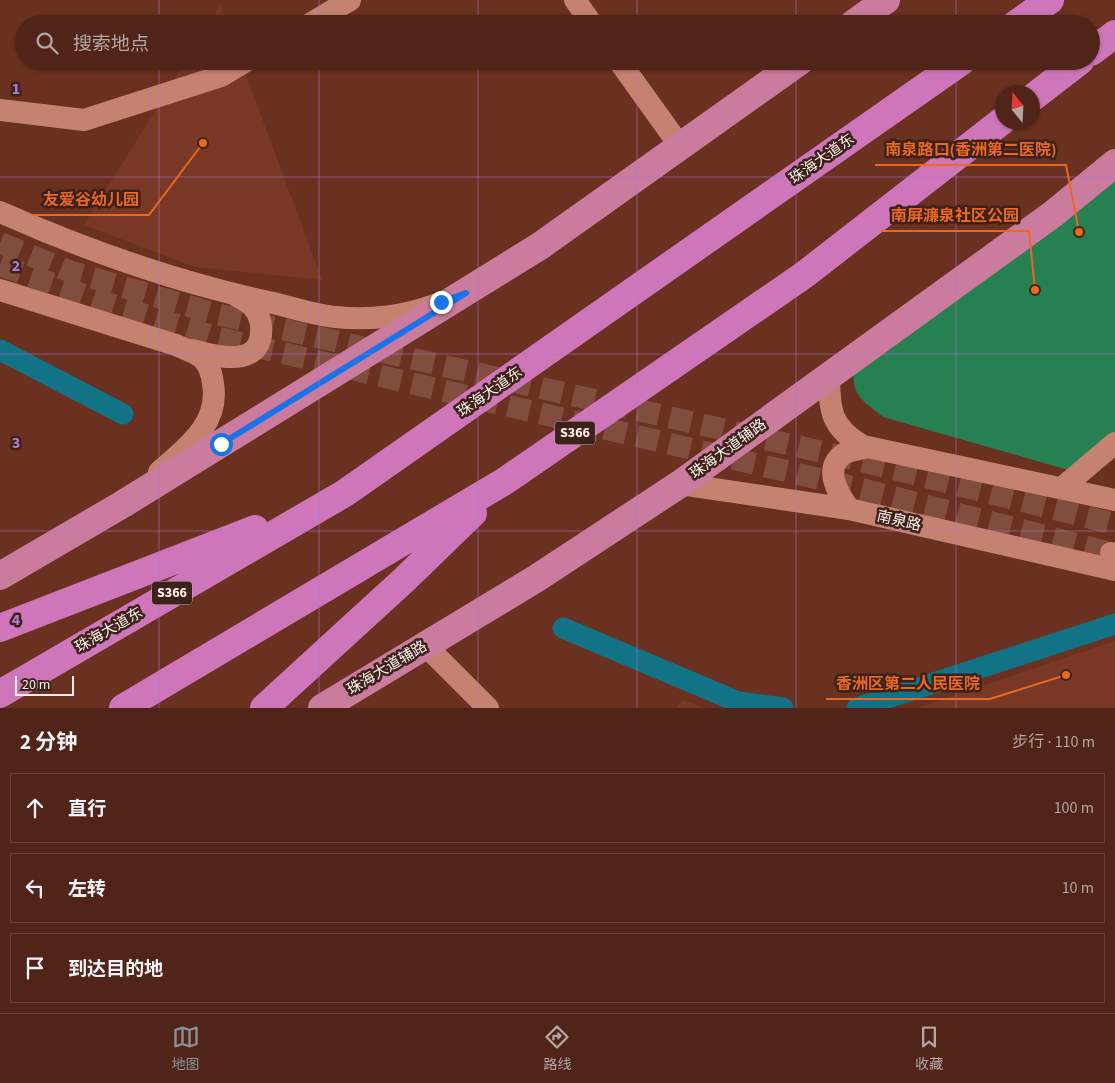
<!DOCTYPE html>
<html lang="zh">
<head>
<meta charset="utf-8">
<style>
	:root { --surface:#502418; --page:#5a3025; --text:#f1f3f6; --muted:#b4a4a2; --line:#674137; --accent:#8c9099 }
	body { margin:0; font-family:"Source Sans 3","Noto Sans SC",sans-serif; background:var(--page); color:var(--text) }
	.compass { position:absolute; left:995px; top:85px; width:45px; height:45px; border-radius:50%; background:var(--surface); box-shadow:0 1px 4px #0004; rotate:342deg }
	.scale { position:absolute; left:15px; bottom:12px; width:59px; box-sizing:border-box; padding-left:5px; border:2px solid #feefea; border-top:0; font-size:14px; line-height:18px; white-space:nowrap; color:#feefea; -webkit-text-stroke:4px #3c221a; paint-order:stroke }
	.stop { position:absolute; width:15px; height:15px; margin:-11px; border:4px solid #1a73e8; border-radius:50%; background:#fff }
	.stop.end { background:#1a73e8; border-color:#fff; box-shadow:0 1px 5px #0008 }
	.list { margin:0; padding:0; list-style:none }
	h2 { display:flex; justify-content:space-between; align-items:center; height:65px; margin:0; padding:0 20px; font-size:21px }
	h2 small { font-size:16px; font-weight:400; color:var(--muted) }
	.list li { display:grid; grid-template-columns:32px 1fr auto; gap:15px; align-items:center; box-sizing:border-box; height:70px; margin:0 10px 10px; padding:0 10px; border:1px solid var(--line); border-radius:0px }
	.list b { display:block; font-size:19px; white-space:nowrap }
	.list em { font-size:16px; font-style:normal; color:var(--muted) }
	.icon { flex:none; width:28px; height:28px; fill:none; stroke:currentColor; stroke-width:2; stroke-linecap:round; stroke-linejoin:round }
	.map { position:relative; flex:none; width:1115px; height:708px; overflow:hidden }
	.search { position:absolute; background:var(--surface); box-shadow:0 1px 4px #0004; left:15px; right:15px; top:15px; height:55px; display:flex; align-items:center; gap:12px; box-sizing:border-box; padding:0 18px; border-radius:28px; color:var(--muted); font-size:19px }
	.sheet { height:305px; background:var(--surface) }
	nav { display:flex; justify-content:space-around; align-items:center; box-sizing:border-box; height:70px; border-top:1px solid var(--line); background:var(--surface); font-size:14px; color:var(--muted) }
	nav a { display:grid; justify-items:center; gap:2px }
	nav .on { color:var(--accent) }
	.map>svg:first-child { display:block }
	.built { fill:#793725 }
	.green { fill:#278051 }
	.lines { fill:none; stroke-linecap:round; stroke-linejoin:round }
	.canal { stroke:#127387; stroke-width:21 }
	.minor-tunnel { stroke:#804d3e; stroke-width:22; stroke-dasharray:22 11; stroke-linecap:butt }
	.minor { stroke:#c58270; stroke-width:22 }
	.major { stroke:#cb7b9d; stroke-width:28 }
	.highway { stroke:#cf76bb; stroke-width:28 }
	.route { stroke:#1a73e8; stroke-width:6 }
	.grid { fill:none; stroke:#af7ad0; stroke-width:1; stroke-opacity:0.55 }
	.labels { text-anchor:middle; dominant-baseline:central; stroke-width:5; stroke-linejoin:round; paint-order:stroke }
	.shield { fill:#3c221a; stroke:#c4b2ac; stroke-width:1 }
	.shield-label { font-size:14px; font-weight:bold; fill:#feefea }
	.street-label { font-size:15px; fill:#feefea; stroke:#3c221a }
	.grid-label { font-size:16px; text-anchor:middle; font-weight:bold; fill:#af7ad0; stroke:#3c221a; stroke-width:5; stroke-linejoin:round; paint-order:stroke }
	.leader { fill:none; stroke:#ea6822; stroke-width:2 }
	.callout-dot { fill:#ea6822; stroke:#3c221a; stroke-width:2 }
	.callout-label { font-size:16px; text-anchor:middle; font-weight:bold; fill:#ea6822; stroke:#3c221a; stroke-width:5; stroke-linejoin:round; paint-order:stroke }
</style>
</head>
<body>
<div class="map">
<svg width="1115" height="708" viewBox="0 0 1115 708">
	<rect width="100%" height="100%" fill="#6a3020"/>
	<path class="built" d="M220,5L227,24H209Z
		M186,61H241L322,280L195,267L84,225Z
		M1115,641V708H917Z
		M683,700L705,708H676Z"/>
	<path class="green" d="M1115,167V434L1072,471L883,417C860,399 849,393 855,362Z"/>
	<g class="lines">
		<path class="canal" d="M0,350L123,414
			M563,628L738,702L783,708
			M857,708L1115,624"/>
		<path class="minor-tunnel" d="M0,243L69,271L212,313L853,459L1115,524
			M0,265L110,304L215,337L858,488L1111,553"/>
		<path class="minor" d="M575,0L592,24
			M310,24L350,0
			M619,61L680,146
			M0,110L84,120L221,76L246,61
			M0,212C88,251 179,283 273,303C294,308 315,315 336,317C369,321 406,316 437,304
			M0,290L176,345C184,349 194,352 201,357C209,364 212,374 213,384C220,424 186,448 159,472
			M192,350C208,354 234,362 250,353C265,344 264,320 253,307C249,302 242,299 237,296
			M829,376C830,411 830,427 863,446L1115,500
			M680,484L849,509L1115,570
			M1063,487L1115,443
			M849,509C838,493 822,468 845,453C851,450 861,449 868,447
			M1111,553L1115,554
			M425,645L488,708"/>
		<path class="major" d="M853,24L886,0
			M0,576L123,504L540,246L800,61
			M322,708L537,578L680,484L1053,214L1115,163"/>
		<path class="highway" d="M1016,24L1050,0
			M1091,52L1115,34
			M1032,98L1080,61
			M0,628L255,529
			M0,694L345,493L962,61
			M123,708L505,481L804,275L1002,121
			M264,708L405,579L473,513"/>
	</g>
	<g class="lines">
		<path class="route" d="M221,444L466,293L441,302"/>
	</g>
	<path class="grid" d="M159,0V24M319,0V24M478,0V24M637,0V24M796,0V24M956,0V24M159,61V708M319,61V708M478,61V708M637,61V708M796,61V708M956,61V708M0,177H1115M0,354H1115M0,531H1115"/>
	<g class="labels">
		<g class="shield">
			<rect x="555" y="421.5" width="40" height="23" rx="4"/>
			<rect x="152" y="581.5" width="40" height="23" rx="4"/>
		</g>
		<g class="shield-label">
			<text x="575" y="433">S366</text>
			<text x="172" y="593">S366</text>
		</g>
		<g class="street-label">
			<text transform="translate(822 159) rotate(-35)">珠海大道东</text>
			<text transform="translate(490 392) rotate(-35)">珠海大道东</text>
			<text transform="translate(728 449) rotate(-36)">珠海大道辅路</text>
			<text transform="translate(899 521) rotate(13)">南泉路</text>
			<text transform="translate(109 630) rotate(-30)">珠海大道东</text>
			<text transform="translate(387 668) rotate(-31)">珠海大道辅路</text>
		</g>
	</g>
	<g class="grid-label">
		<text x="16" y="94">1</text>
		<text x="16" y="271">2</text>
		<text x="16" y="448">3</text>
		<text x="16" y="625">4</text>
	</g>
	<path class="leader" d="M1079 232L1066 165H875M203 143L149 215H33M1035 290L1029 231H881M1066 675L990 699H826"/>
	<g class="callout-dot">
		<circle cx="1079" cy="232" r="5"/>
		<circle cx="203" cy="143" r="5"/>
		<circle cx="1035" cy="290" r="5"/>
		<circle cx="1066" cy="675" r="5"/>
	</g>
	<g class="callout-label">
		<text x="971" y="155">南泉路口(香洲第二医院)</text>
		<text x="91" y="205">友爱谷幼儿园</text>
		<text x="955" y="221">南屏濂泉社区公园</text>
		<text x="908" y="689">香洲区第二人民医院</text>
	</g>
</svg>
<svg class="compass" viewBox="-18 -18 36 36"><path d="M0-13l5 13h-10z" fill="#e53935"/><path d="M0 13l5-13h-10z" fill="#b4a4a2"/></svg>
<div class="scale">20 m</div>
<div class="stop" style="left:221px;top:444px"></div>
<div class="stop end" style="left:441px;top:302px"></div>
<div class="search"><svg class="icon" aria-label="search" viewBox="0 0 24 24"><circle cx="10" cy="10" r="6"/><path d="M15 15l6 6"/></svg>搜索地点</div>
</div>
<section class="sheet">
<h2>2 分钟<small>步行 · 110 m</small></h2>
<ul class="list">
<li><svg class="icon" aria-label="ahead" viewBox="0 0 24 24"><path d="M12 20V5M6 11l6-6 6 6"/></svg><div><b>直行</b></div><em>100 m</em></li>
<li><svg class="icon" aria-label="left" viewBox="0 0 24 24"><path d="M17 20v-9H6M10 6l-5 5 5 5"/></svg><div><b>左转</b></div><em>10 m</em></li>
<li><svg class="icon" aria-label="arrive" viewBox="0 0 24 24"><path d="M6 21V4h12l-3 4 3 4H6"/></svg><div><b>到达目的地</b></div></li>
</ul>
</section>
<nav>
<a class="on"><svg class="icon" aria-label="map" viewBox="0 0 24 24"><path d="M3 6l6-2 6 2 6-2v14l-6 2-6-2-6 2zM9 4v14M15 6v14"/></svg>地图</a>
<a><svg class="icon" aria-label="directions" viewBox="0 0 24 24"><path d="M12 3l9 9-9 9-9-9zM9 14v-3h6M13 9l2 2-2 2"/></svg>路线</a>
<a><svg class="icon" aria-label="saved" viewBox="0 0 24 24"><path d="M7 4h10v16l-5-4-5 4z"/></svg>收藏</a>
</nav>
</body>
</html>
